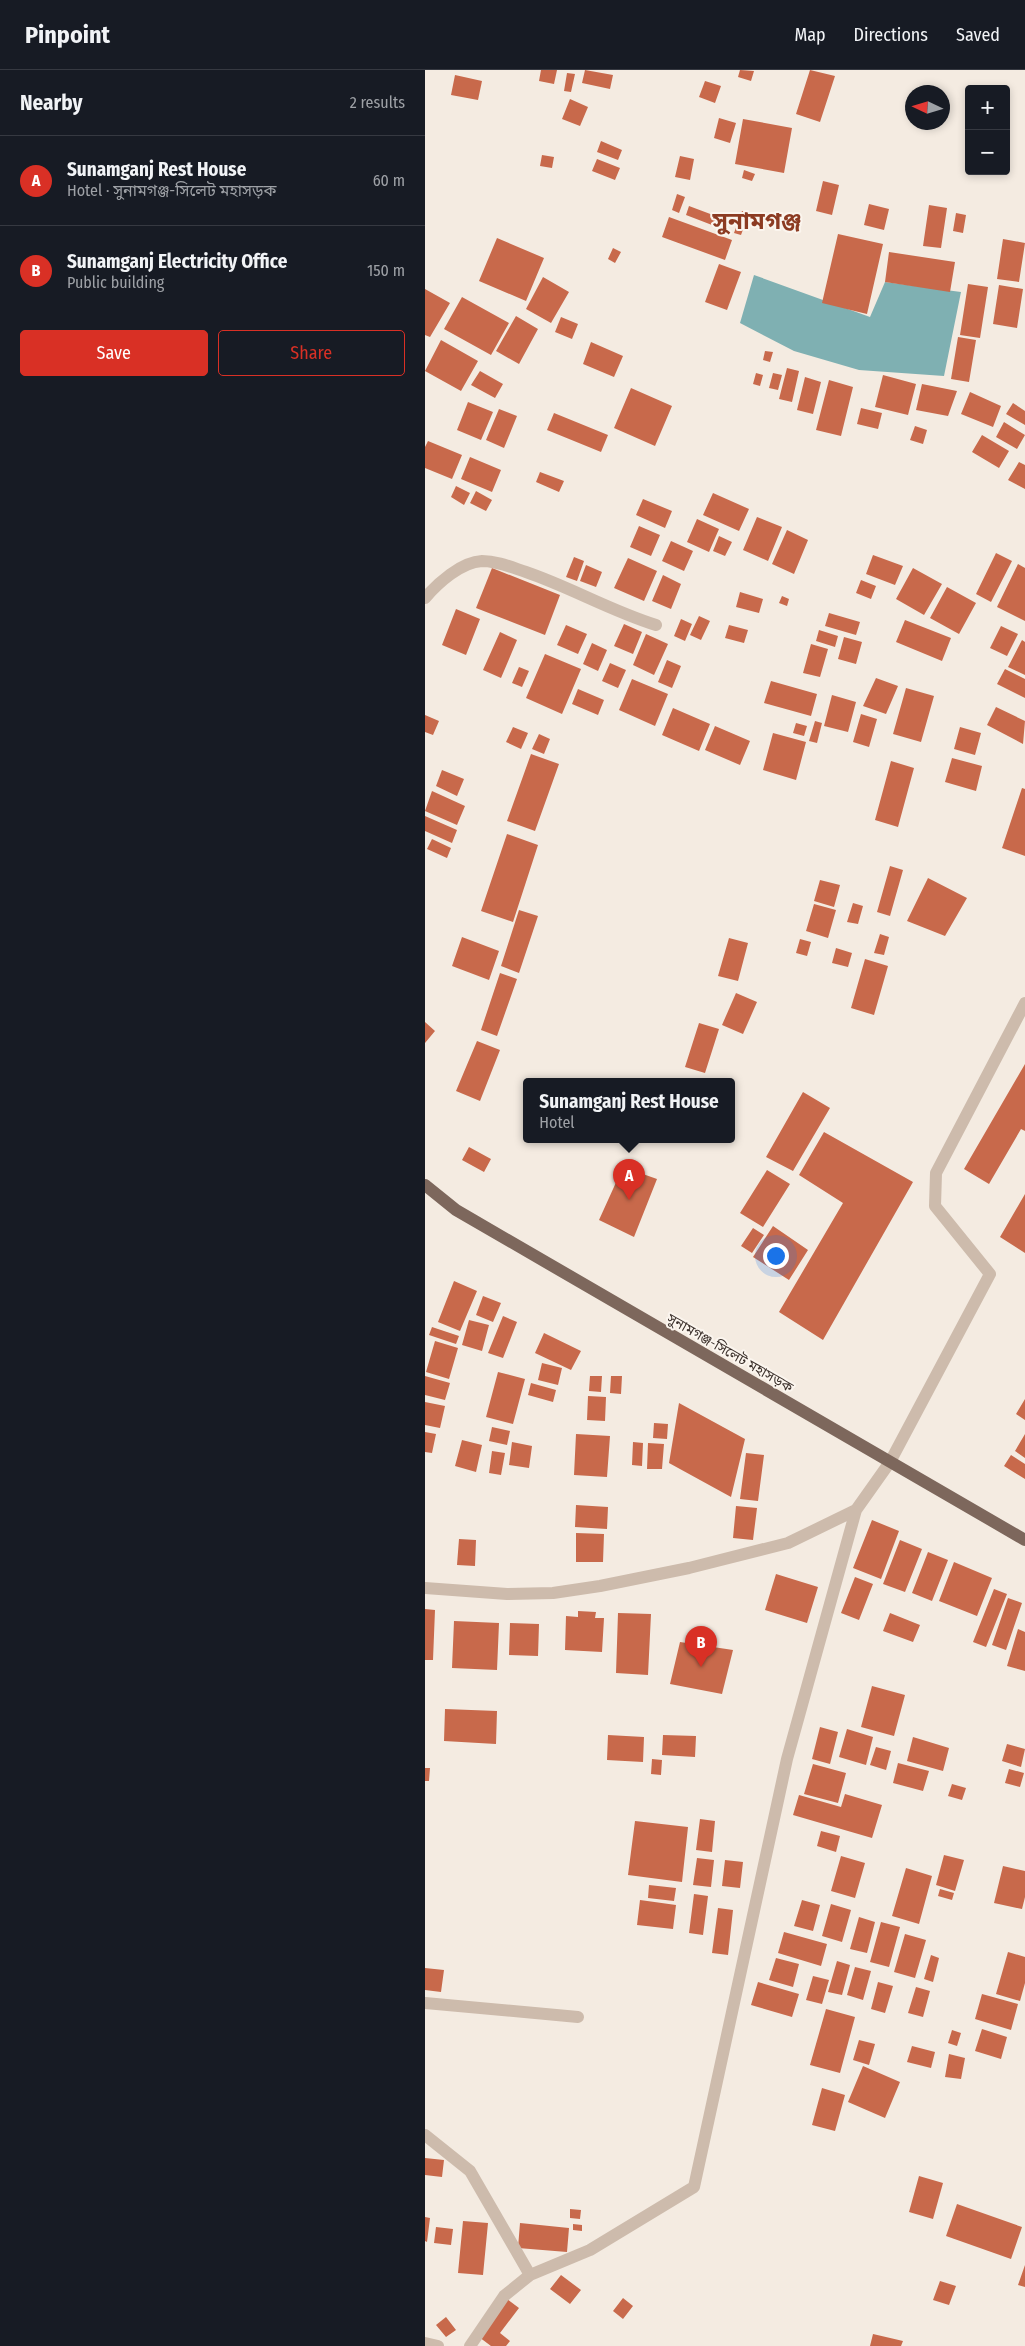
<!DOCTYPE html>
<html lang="en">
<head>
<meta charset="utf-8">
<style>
	:root { --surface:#171b24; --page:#20242c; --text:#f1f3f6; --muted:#9ea1a6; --line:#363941; --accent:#d93025 }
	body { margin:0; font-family:"Fira Sans Condensed","Noto Sans Bengali",sans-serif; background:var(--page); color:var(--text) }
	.controls { position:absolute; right:15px; top:15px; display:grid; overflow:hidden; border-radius:5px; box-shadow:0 2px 8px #0003 }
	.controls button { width:45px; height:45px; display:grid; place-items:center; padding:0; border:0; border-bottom:1px solid var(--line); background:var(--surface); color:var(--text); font:25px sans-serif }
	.compass { position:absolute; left:480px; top:15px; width:45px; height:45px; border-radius:50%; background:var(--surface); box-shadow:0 2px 8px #0003; rotate:274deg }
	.you { position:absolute; left:350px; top:1185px; width:18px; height:18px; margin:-12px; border:4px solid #fff; border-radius:50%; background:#1a73e8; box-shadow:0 0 0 8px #1a73e833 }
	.badge { display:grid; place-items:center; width:32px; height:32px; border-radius:50%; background:var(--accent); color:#fff; font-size:16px; font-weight:700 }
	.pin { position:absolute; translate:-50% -41px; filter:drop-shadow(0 1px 2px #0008) }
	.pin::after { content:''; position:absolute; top:26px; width:18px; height:15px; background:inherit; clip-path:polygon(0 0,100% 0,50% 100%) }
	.popup { position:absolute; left:98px; top:1008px; width:212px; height:65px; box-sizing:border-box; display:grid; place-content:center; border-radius:5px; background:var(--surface); filter:drop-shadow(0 1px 4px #0005); font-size:16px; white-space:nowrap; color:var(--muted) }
	.popup b { font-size:19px; color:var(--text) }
	.popup::after { content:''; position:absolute; left:50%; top:100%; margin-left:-10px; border:10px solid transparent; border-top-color:var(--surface) }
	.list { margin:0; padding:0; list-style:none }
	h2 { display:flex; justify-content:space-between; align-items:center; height:65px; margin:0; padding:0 20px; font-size:21px }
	h2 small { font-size:16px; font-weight:400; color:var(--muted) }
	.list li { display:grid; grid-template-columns:32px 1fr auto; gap:15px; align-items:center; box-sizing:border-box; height:90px; padding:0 20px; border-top:1px solid var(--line) }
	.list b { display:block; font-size:19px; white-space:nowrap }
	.list p { margin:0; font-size:16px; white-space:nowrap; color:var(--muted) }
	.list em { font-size:16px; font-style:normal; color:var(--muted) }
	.actions { display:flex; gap:10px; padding:15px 20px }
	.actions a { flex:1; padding:11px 0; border:1px solid var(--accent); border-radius:5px; text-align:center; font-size:18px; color:var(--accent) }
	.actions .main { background:var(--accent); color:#fff }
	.map { position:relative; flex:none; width:600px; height:2276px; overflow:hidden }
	header { display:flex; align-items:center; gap:30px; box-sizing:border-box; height:70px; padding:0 25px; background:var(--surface); border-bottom:1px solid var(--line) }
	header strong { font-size:24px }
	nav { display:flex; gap:28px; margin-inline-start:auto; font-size:18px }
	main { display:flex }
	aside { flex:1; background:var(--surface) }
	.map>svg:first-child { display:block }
	.water { fill:#7fb0b2 }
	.building { fill:#c8694b }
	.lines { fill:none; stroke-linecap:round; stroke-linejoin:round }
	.minor { stroke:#cdbbac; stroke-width:12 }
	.primary { stroke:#7d675c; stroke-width:12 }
	.labels { text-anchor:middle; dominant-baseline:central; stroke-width:4; stroke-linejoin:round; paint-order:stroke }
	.street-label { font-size:14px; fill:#3b302b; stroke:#fbf5ee }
	.town-label { font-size:24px; font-weight:bold; fill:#8c3b22; stroke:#fbf5ee }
</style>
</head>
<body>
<header>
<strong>Pinpoint</strong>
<nav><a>Map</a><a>Directions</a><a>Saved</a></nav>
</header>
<main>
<aside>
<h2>Nearby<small>2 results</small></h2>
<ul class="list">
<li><span class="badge">A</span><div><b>Sunamganj Rest House</b><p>Hotel · সুনামগঞ্জ-সিলেট মহাসড়ক</p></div><em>60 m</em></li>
<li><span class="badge">B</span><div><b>Sunamganj Electricity Office</b><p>Public building</p></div><em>150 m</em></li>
</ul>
<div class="actions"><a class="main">Save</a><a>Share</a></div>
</aside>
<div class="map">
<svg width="600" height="2276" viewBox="0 0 600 2276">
	<rect width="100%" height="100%" fill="#f4ebe1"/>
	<path class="water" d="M329,205L445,247L460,212L536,222L519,306L434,300L369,281L315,253Z"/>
	<path class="building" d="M116,0H132L129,14L114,11Z
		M160,0L188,5L185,19L157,13Z
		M315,0L329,1L326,11L313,7Z
		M385,0L410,6L395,52L371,44Z
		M142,3L150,4L146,22L139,21Z
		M30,5L57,11L53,30L26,25Z
		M280,11L296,16L290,33L274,27Z
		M145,29L163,37L155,56L137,49Z
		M294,48L311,53L305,73L289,68Z
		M318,49L367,58L359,103L310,94Z
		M176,71L197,80L193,90L172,82Z
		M117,85L129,87L127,98L115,96Z
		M255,86L269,89L265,110L250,107Z
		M172,89L195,98L190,110L167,101Z
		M319,100L330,104L327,111L317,108Z
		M398,111L414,115L407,145L391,141Z
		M252,124L260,127L254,143L247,140Z
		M444,134L464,139L459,160L439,155Z
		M504,135L522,138L516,178L498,176Z
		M264,136L304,151L300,160L261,145Z
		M317,141L324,143L316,165L309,163Z
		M531,143L541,145L538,163L528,161Z
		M244,147L307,170L300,190L237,167Z
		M413,164L458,174L442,244L397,233Z
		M72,168L119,188L101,231L54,211Z
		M578,169L600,173L594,212L572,209Z
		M188,178L196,182L190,193L183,189Z
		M464,182L530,192L525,222L460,212Z
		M294,194L316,202L302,240L280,232Z
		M118,207L144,222L126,253L101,239Z
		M543,214L563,217L555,268L535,265Z
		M574,215L598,219L592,258L568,254Z
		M0,219L25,233L5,267L0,265Z
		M37,227L84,253L66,285L19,259Z
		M91,246L113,259L94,294L71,281Z
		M136,247L153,254L147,269L130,262Z
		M533,267L551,270L544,312L526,309Z
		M16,270L53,291L36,321L0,301Z
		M166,272L198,286L189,307L158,294Z
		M340,281L348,282L345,292L338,290Z
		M362,298L374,301L367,332L354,329Z
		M55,301L78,314L70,328L46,315Z
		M331,303L338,305L335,316L328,314Z
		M348,303L357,305L353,320L344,318Z
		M458,305L491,314L483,345L450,337Z
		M380,307L396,312L388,344L372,340Z
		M404,310L428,317L416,366L391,360Z
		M497,314L532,321L523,346L491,340Z
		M206,318L247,336L230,376L189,358Z
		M545,322L576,336L568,357L536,344Z
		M43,332L68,342L56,370L32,360Z
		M588,333L600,341V355L581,344Z
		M436,338L457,343L453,359L432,354Z
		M74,339L92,346L79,378L61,370Z
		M129,343L183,365L176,382L122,360Z
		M579,352L600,365L592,379L571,367Z
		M490,356L502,360L498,374L485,370Z
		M557,365L584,381L574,398L547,382Z
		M3,371L37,385L27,409L0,398V377Z
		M45,387L76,400L67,422L36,409Z
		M594,392L600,395V419L583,410Z
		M115,402L139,411L134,422L111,412Z
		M31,416L45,423L39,435L26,427Z
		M51,421L67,430L61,441L45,433Z
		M288,423L324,439L314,461L278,445Z
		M218,429L247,441L240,458L211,445Z
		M332,447L357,457L343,491L318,480Z
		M272,449L294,459L284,482L262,472Z
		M214,456L235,465L226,486L205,477Z
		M362,460L383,470L369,504L347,494Z
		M294,466L307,472L300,486L288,481Z
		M246,471L268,481L259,501L237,491Z
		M571,483L587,491L566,532L551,524Z
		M448,485L478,496L470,515L441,504Z
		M149,487L159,491L152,511L141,507Z
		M203,488L232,501L219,531L189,518Z
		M593,494L600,498V551L572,537Z
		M161,495L177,502L171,517L155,511Z
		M67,498L135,525L120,565L51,538Z
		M488,498L517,514L499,545L471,529Z
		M238,505L256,514L246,539L227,531Z
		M436,510L451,516L446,529L431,523Z
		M522,517L551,533L534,564L505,548Z
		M315,522L338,529L334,543L311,537Z
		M357,526L364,529L362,536L354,533Z
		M31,539L55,549L41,585L17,575Z
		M404,543L435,552L431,565L400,556Z
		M274,546L285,551L276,570L265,565Z
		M256,549L267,554L260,571L249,566Z
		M480,550L526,568L517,591L471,572Z
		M199,554L217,562L208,584L189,576Z
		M141,555L162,564L153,584L132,575Z
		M304,555L323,560L319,573L300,568Z
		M576,556L593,564L582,586L565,578Z
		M394,560L413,566L410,577L391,571Z
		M75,562L92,570L76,608L58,600Z
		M221,564L243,574L229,605L208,595Z
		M419,567L437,572L431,594L413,589Z
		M597,570L600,572V605L583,597Z
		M167,573L182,580L173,601L158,594Z
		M386,574L403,579L395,607L378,603Z
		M120,584L156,599L137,644L101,628Z
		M242,590L256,596L247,618L233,612Z
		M185,593L201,600L193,618L177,611Z
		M94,597L104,601L97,617L87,613Z
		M580,599L600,609V628L572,614Z
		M451,608L473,616L461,644L438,636Z
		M207,609L243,624L230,656L194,640Z
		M346,611L392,624L386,646L339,633Z
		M481,618L509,626L496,672L468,664Z
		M153,619L179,630L173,645L147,634Z
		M407,625L431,632L423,662L399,656Z
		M571,637L600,651L598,674L562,655Z
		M248,638L285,654L274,681L237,665Z
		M436,644L452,649L444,677L428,672Z
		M0,645L14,651L8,665L0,662Z
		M390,651L397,653L392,673L384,671Z
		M371,653L382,656L379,666L368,663Z
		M290,656L325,671L315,695L280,680Z
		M88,657L103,663L96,679L81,672Z
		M535,657L556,663L550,685L529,679Z
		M348,663L381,672L371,710L338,700Z
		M114,664L125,669L119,684L107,679Z
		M106,684L134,694L110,761L82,751Z
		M527,688L557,696L551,721L520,712Z
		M466,691L489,698L473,757L450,750Z
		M17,700L39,709L32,726L11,716Z
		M597,718L600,719V786L577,778Z
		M7,721L40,736L32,755L0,741Z
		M0,746L32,760L27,773L0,761Z
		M82,764L113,775L88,852L56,841Z
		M7,769L26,778L22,788L2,779Z
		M465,796L478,800L465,846L452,842Z
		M503,808L542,828L520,866L482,851Z
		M395,810L415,815L409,837L389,831Z
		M428,833L438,836L433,854L422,852Z
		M389,834L411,840L403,868L381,861Z
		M94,840L113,846L94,903L76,896Z
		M455,864L464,867L459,885L449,883Z
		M37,867L74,881L64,910L27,896Z
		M304,868L323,873L313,911L293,906Z
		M375,869L386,872L382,886L371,883Z
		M411,878L427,883L423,897L407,893Z
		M440,889L463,896L449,945L426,938Z
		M75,903L92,909L72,966L56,960Z
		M311,923L332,932L318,964L297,955Z
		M0,952L10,961L0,973Z
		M274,953L294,959L280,1003L260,997Z
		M52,971L75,980L55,1031L31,1021Z
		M600,994V1061L596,1059L564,1114L539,1099Z
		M378,1022L405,1038L368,1101L341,1087Z
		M399,1062L488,1112L398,1270L354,1242L418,1133L374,1105Z
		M44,1077L66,1089L59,1102L37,1090Z
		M198,1097L232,1109L209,1167L174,1150Z
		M342,1100L365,1114L338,1157L315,1143Z
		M600,1124V1183L575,1167Z
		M348,1156L383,1180L364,1210L328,1187Z
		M328,1158L339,1165L327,1183L316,1176Z
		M29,1211L52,1221L35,1261L13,1252Z
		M58,1226L76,1233L68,1252L51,1245Z
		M78,1246L92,1252L78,1288L63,1283Z
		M44,1250L64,1255L57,1281L37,1275Z
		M7,1257L34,1266L31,1274L4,1265Z
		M119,1263L156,1281L146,1300L110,1283Z
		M10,1271L33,1278L24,1309L1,1302Z
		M117,1293L137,1298L133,1315L113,1310Z
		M73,1302L100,1309L88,1354L61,1347Z
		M0,1306L25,1313L20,1330L0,1325Z
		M165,1306H177L176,1322L164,1321Z
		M186,1306H197L196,1324L185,1323Z
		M106,1313L131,1320L128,1332L103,1325Z
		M163,1326L181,1327L180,1351L162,1350Z
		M600,1329V1350L591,1344Z
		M0,1332L20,1336L15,1358L0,1355Z
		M254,1333L320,1369L306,1427L244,1393Z
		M229,1353L243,1354L242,1369L228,1368Z
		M67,1357L85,1361L82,1375L64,1371Z
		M0,1362L11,1364L7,1383L0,1382Z
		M151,1364L185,1366L182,1407L149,1405Z
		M600,1364V1388L590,1381Z
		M37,1370L57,1375L51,1402L30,1396Z
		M87,1372L107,1376L104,1398L84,1395Z
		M208,1372L218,1373L217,1396L207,1395Z
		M223,1373L239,1374L237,1399H222Z
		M67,1381L80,1383L76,1405L64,1403Z
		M321,1383L339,1385L333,1431L315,1429Z
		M586,1385L600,1394V1409L579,1396Z
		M151,1435L183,1437L182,1459L150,1457Z
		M311,1436L332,1438L328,1470L308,1468Z
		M447,1450L474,1461L456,1509L428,1498Z
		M151,1463L179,1464L178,1492H151Z
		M34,1469L51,1470L50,1496L32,1495Z
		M475,1470L497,1479L480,1522L458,1514Z
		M503,1482L523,1490L507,1531L487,1523Z
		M529,1492L567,1508L552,1546L514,1531Z
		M351,1504L393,1517L382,1553L340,1540Z
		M430,1507L448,1514L434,1550L416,1543Z
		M569,1519L582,1524L561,1577L548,1572Z
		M583,1528L597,1533L581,1580L567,1575Z
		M0,1539L10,1540L8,1590H0Z
		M153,1541L171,1542L170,1548H179L177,1582L140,1580L141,1546L153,1547Z
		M193,1543L226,1544L223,1605L191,1603Z
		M465,1543L495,1555L488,1572L458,1561Z
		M29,1551L74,1553L72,1600L27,1598Z
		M85,1553L114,1554L113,1586L84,1585Z
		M593,1559L600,1562V1601L582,1596Z
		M255,1572L308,1580L297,1624L245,1614Z
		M447,1616L480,1625L469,1666L436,1657Z
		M20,1639L72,1641L71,1674L19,1671Z
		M395,1657L413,1662L405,1694L387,1689Z
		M422,1659L448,1667L441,1695L414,1687Z
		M183,1665L219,1667L218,1692L182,1690Z
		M238,1665L271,1666L270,1687L237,1685Z
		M488,1667L524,1678L518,1701L482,1691Z
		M582,1674L600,1679L596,1697L577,1691Z
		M451,1677L466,1681L461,1700L445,1695Z
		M227,1689L237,1690L236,1705L226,1704Z
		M473,1693L504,1701L498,1721L468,1713Z
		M388,1694L421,1703L413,1733L379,1724Z
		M0,1698H5L4,1711H0Z
		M584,1699L599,1703L595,1717L580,1713Z
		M527,1714L541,1718L537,1730L523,1726Z
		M420,1724L457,1735L447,1768L368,1745L374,1725L416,1737Z
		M275,1749L290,1751L287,1782L271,1780Z
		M210,1751L263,1757L257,1812L203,1805Z
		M396,1761L415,1766L411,1782L392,1776Z
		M519,1785L539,1790L530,1821L511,1815Z
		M416,1786L440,1793L430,1828L406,1821Z
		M272,1788L289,1790L286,1817L268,1815Z
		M300,1790L318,1792L315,1818L297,1816Z
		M578,1796L600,1801V1827L597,1839L569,1833Z
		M481,1798L507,1806L494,1854L467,1846Z
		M224,1815L251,1818L249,1831L223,1828Z
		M515,1819L529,1823L527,1830L513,1826Z
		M269,1824L283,1826L278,1865L264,1863Z
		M215,1830L251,1835L248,1859L212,1855Z
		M377,1830L395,1835L388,1861L369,1856Z
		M406,1834L426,1840L417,1872L397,1866Z
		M293,1838L308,1840L303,1885L287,1883Z
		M434,1847L450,1852L442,1883L425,1879Z
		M456,1852L475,1857L464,1897L445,1892Z
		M359,1862L402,1874L396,1896L353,1883Z
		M480,1864L501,1870L490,1908L469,1902Z
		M583,1882L600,1887V1913L595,1931L571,1924Z
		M506,1885L514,1888L508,1912L499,1909Z
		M351,1888L374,1894L368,1917L344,1910Z
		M412,1891L425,1895L417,1925L403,1922Z
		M430,1897L446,1901L438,1930L422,1925Z
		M0,1898L19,1900L16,1922L0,1920Z
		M388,1906L404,1910L397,1934L381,1930Z
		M333,1912L374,1924L367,1947L326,1935Z
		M453,1912L468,1916L460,1943L446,1939Z
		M491,1917L505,1921L498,1947L483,1943Z
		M557,1924L593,1934L586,1960L550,1949Z
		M401,1939L430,1947L415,2003L385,1995Z
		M557,1959L582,1967L576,1989L550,1981Z
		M527,1960L536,1963L532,1976L523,1973Z
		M434,1970L450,1974L444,1995L428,1990Z
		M487,1976L510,1982L506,1998L482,1992Z
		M524,1984L540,1988L536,2009L520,2007Z
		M438,1996L475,2012L460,2048L423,2032Z
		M397,2018L420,2025L410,2061L387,2055Z
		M0,2088L19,2090L17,2107L0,2105Z
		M494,2106L518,2113L508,2149L484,2142Z
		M532,2134L597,2157L586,2189L521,2166Z
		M145,2139L156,2140L155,2149L145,2148Z
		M0,2147L5,2148L2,2172L0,2171Z
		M38,2151L63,2153L58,2205L33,2203Z
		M95,2153L144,2158L142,2182L93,2178Z
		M148,2154L157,2155V2161L148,2160Z
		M11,2157L28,2159L26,2175L9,2173Z
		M600,2195V2217L593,2215Z
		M136,2205L156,2220L145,2234L125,2219Z
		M515,2211L531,2216L524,2235L508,2230Z
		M198,2228L208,2236L198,2249L188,2241Z
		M82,2229L94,2238L75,2263L85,2271L81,2276H66L54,2267Z
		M21,2247L31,2260L21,2267L11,2255Z
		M448,2264L478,2271L476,2276H445Z"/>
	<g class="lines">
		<path class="minor" d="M0,528C13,513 36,492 57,491C72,491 86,497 101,502C145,517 186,541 231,555
			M0,1518L82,1524L128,1523L175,1516L264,1498L363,1473L431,1440L465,1392L565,1204L510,1136L511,1103L600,933
			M0,1933L153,1947
			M0,2065L45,2101L105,2205
			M0,2273L13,2276
			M45,2276L79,2226L105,2205L165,2180L269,2117L362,1689L431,1440"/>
		<path class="primary" d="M0,1115L31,1140L600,1470"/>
	</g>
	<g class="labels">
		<g class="street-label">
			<text transform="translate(305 1283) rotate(30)">সুনামগঞ্জ-সিলেট মহাসড়ক</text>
		</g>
		<g class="town-label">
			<text x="332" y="151">সুনামগঞ্জ</text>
		</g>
	</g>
</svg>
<div class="controls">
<button>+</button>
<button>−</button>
</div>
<svg class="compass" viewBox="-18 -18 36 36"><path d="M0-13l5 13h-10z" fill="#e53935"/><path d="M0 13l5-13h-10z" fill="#9ea1a6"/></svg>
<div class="you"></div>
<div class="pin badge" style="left:204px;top:1130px">A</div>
<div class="popup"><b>Sunamganj Rest House</b>Hotel</div>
<div class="pin badge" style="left:276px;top:1597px">B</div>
</div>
</main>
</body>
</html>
